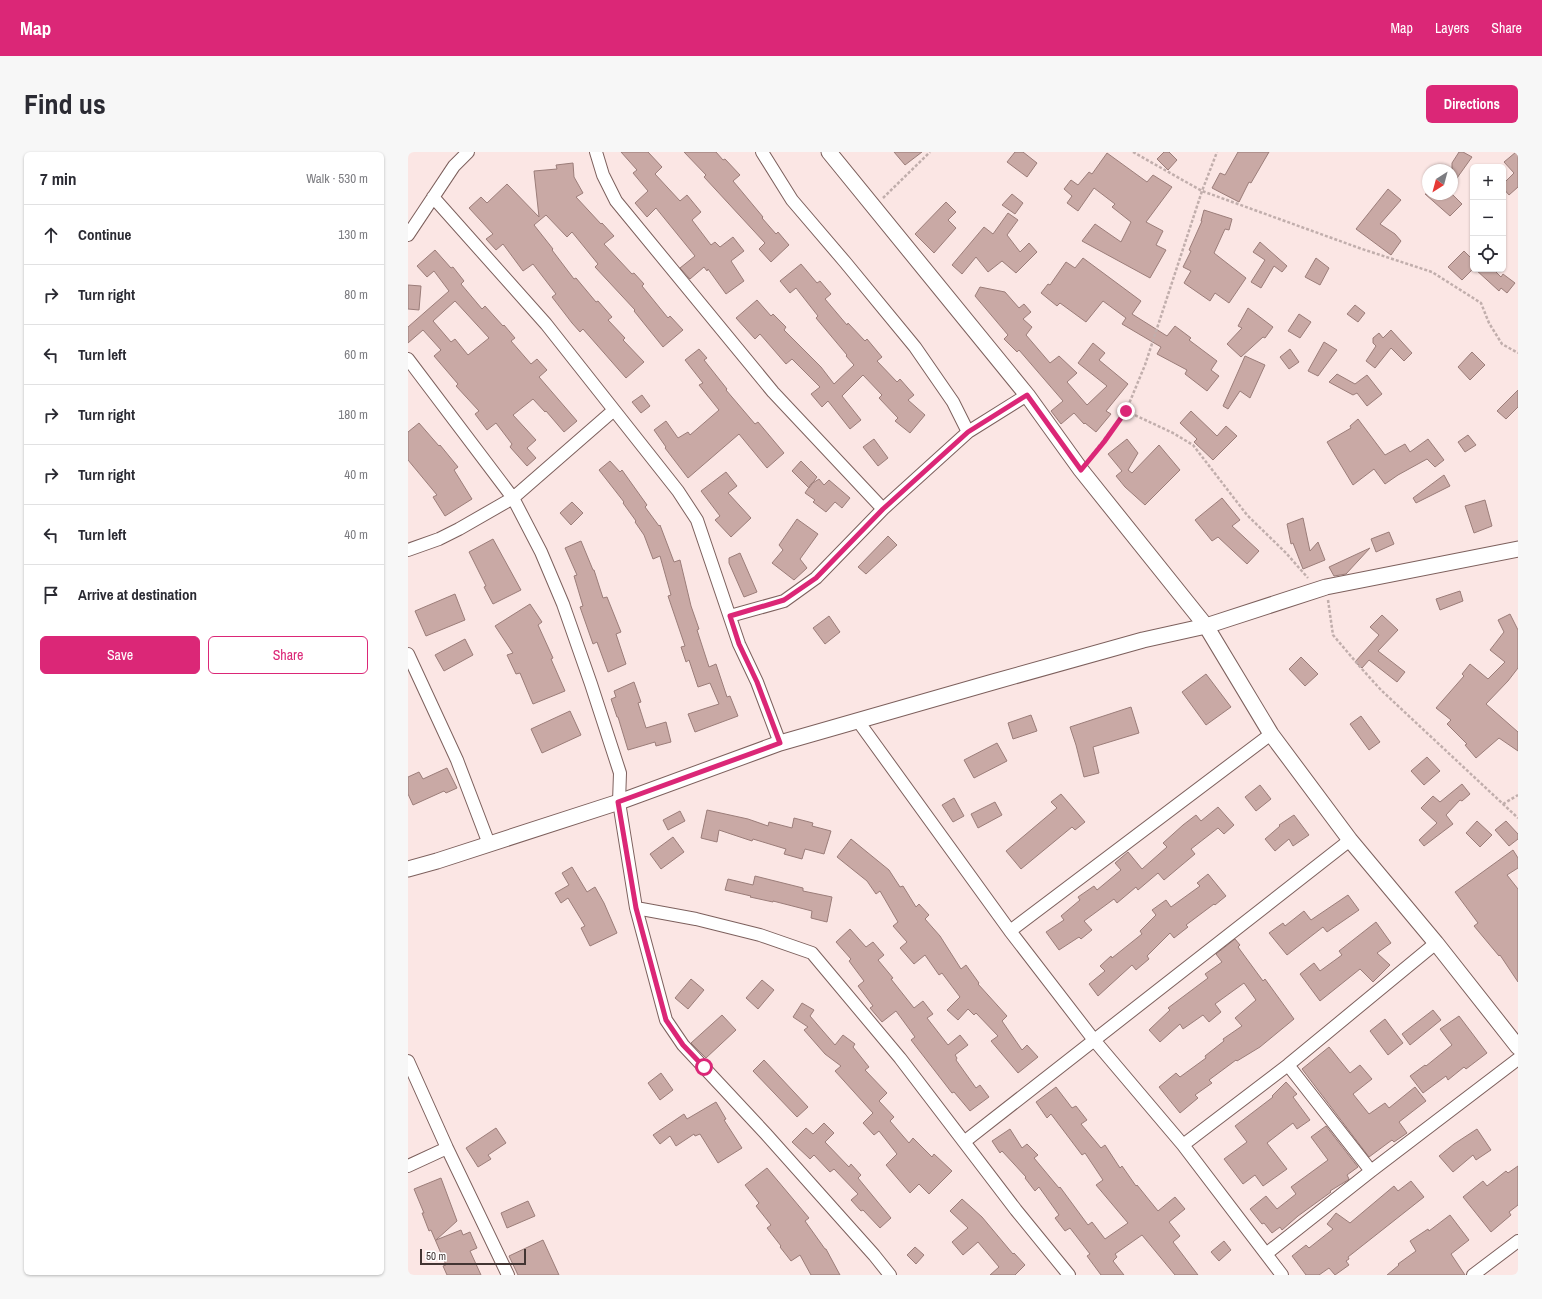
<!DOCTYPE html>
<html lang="en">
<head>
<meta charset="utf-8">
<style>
	:root { --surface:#fff; --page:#f7f7f7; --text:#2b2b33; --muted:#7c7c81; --line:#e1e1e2; --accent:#db2777 }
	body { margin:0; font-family:"Archivo Narrow",sans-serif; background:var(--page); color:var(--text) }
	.controls { position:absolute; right:12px; top:12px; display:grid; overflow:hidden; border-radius:6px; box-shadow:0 1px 3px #0004 }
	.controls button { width:36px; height:36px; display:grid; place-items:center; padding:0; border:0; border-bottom:1px solid var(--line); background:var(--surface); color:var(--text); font:20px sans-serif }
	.compass { position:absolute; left:1014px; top:12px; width:36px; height:36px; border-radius:50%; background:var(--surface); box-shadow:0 1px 3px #0004; rotate:216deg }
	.scale { position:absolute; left:12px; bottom:10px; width:106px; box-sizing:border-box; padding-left:4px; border:2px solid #423533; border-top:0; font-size:11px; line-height:14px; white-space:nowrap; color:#423533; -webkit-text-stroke:3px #fff; paint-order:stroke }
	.stop { position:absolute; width:12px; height:12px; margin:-9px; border:3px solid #db2777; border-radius:50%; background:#fff }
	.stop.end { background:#db2777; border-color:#fff; box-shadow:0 1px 4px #0008 }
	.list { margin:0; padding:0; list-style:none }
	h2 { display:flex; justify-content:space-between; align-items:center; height:52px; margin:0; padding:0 16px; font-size:17px }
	h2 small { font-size:13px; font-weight:400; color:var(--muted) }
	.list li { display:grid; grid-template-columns:26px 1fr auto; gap:12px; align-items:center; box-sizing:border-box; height:60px; padding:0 16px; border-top:1px solid var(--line) }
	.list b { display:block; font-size:15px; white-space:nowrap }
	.list em { font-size:13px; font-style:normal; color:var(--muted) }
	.actions { display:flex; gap:8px; padding:12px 16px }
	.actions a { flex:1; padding:9px 0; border:1px solid var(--accent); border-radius:6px; text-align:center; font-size:14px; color:var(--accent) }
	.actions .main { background:var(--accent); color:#fff }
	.icon { flex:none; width:22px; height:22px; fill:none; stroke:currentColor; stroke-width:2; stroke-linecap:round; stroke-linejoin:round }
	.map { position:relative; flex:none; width:1110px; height:1123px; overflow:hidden; border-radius:6px }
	header { display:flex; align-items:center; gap:24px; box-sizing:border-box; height:56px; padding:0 20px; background:var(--accent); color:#fff }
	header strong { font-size:19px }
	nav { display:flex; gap:22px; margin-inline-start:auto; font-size:14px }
	.intro { display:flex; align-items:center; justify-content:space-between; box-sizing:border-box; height:96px; padding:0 24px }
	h1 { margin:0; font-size:28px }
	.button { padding:10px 18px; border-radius:6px; background:var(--accent); color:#fff; font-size:14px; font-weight:700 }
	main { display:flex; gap:24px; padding:0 24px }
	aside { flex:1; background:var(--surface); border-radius:6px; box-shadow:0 1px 3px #0004 }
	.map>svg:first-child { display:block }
	.building { fill:#c9a9a5; stroke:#9b7d79; fill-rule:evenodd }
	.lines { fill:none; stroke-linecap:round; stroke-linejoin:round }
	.minor-casing { stroke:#7d605d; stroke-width:14 }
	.tertiary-casing { stroke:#7d605d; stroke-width:17 }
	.path { stroke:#c1aeac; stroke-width:2.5; stroke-dasharray:3 2; stroke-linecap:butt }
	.minor { stroke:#fff; stroke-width:12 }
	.tertiary { stroke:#fff; stroke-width:15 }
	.route { stroke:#db2777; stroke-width:5 }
</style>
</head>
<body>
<header>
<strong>Map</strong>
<nav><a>Map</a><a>Layers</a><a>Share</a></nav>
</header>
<div class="intro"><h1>Find us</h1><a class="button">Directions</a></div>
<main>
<aside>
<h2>7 min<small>Walk · 530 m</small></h2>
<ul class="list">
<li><svg class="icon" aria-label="ahead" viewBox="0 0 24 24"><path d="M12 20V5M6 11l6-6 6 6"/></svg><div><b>Continue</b></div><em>130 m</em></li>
<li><svg class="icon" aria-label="right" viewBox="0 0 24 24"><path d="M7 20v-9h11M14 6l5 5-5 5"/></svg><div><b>Turn right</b></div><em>80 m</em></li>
<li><svg class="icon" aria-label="left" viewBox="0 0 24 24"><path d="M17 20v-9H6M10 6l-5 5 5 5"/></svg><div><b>Turn left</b></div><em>60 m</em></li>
<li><svg class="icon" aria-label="right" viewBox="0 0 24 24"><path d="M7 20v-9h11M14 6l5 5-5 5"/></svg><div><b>Turn right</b></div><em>180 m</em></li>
<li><svg class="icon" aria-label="right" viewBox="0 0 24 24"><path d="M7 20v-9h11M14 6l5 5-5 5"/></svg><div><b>Turn right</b></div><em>40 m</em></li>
<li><svg class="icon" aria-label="left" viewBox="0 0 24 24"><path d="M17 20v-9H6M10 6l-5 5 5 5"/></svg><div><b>Turn left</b></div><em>40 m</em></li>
<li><svg class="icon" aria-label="arrive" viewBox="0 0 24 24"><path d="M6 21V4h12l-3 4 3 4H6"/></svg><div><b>Arrive at destination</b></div></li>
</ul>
<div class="actions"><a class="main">Save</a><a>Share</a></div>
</aside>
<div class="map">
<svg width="1110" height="1123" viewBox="0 0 1110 1123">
	<rect width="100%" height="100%" fill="#fbe6e4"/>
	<path class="building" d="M213,0H240L254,15L247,22L272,49L279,43L293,60L284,68L303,93L307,90L312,95L325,85L336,99L323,109L336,129L318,142L300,117L299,119L296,115L282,127L272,116L287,104L248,56L239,65L227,51L240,39L225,21L229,18Z
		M276,0H308L315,8L317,7L332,23L325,29L355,65L354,66L368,82L370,80L381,93L363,110L351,97L357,91L296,25L298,23Z
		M486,0H514L497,13Z
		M607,0H615L629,11L619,25L599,10Z
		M756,0H761L769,8L760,18L749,7Z
		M830,0H861L843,31L841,30L831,50L804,36L812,21L817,23Z
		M1051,0H1055L1064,5L1044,33V11Z
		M1108,0H1110V35L1101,43L1095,36V32L1106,21L1096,10Z
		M699,1L739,30L745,23L764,35L738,70L755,79L748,93L758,98L742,126L674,89L687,72L713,90L723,70L704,55L707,52L686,36L670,59L659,51L664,44L656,37L663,28L670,33L681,20L684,22Z
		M165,11L166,25L175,41L168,45L193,72L194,71L206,84L196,92L224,122L226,121L236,132L234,134L260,166L262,164L275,178L255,195L226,159L227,158L187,115L190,112L164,80L159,85L138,63L126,73L145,97L144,98L166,127L168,126L188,150L190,149L204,165L200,168L217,186L215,188L236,210L218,226L175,177L172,180L164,171L144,145L148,142L125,112L115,119L95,92L88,98L78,87L85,82L61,56L73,45L79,51L99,32L131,65L126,19L149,17L148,13Z
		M980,37L993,48L972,72L987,82L993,89L983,103L948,77Z
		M604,42L615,51L607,62L594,53Z
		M1017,42H1044L1054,52L1042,64Z
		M538,50L548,60L540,68L548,76L526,101L507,82Z
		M796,58L824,67L821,78L817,77L806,101L838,126L821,151L807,141L802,149L776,131L783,119L775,115L783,99L781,98L794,69H793Z
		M600,61L610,68L599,83L612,100L621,91L629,100L608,121L594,109L580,120L568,105L554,122L544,113L576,75L585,82Z
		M852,90L879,114L874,120L866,114L853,136L843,130L857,108L845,100Z
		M27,98L43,116L45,115L56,129L53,132L74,157L77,154L95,174L96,173L107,186L103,189L123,212L129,207L139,218L131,225L169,269L156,280L138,259L137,260L125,247L105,263L128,288L119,296L128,306L119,314L102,295L104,292L88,271L79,278L67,262L71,259L48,234L50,232L26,204L33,198L15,178L0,191V175L41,139L26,119L19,125L9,114ZM47,149L81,186L60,203L47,187L43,190L25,169Z
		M1056,99L1065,108V117L1054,128L1040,115Z
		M675,106L733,149L724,162L759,184L767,174L783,186L781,188L809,209L803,218L811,224L799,239L777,222L779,218L749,202L753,195L714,172L718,166L695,149L678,170L652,151L649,154L633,141L640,132L642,133L658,110L667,116Z
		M908,106L921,116L912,133L897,125Z
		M393,112L409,131L412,129L423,142L417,147L439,173L440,171L457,189L459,187L474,205L469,209L489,230L492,227L506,243L500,248L517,263L502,281L487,269L490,266L471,246L474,243L455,223L434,244L453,268L442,277L420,249L414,255L403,242L412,235L384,207L378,212L352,182L347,187L328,166L349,148L363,164L365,162L378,175L376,178L413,215L426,232L446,213L438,204L439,203L408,166L410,164L388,136L382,141L372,129Z
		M1067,117H1085L1093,125L1095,122L1107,131L1099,141L1093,136L1091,139Z
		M0,133L13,134L11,158L0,157Z
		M572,135L597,140L611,156L616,152L623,160L615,167L624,175L618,183L642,211L651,204L669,221L659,230L679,253L699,234L670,211L685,191L697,201L691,208L720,232L698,259L703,262L688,280L677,271L676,272L666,261L653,272L643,259L655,249L611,198L609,200L596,187L600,183L567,144Z
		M947,153L957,161L950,170L939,162Z
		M840,156L865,175L857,186L855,185L833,205L819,192L834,176L830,174Z
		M891,162L903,170L892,186L880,179Z
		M983,178L1004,201L996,209L983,196L967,216L958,209L968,194L965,191V186L971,181L975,186Z
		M916,190L929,198L910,224L900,219Z
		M291,197L299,206L296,208L319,237L318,238L347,272L350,270L376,301L359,316L331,282L280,326L257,296L258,295L246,278L258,269L270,286L280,280L282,283L311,258L291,233L295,231L277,208Z
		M882,197L891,210L881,217L872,205Z
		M1064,200L1077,213L1062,228L1050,215Z
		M837,204L857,213L842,246L832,239L820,257L815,254Z
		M929,222L947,232L959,223L974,242L959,254L949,241L945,243L921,230Z
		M1110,238V255L1098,267L1089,259Z
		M234,243L242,254L233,261L224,250Z
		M783,259L809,284L818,274L829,284L805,308L786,290L789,287L772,271Z
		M950,267L977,303L997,292L1002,300L1020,287L1036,308L1027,315L1019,307L990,323L977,332L966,317L945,333L919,290L943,276L942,274Z
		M11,271L31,294L32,293L50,315L46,318L64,347L37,364L25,345L29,343L0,308V280Z
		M1060,283L1068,293L1057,300L1050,290Z
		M466,287L480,306L470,314L455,295Z
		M719,287L730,301L720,318L724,321L751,293L772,318L737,353L717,335L708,324L714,319L700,302Z
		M202,309L212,320L214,318L239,353L237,355L251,374L252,373L266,410L272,408L283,454L291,477L289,478L301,515L308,512L319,545L322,544L330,564L287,580L280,562L311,552L302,531L290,535L281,508L278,510L273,495L277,494L260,444L263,443L252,404L245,407L236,383L227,370L228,369L215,351L216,350L191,318Z
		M393,309L409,325L401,336L384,319Z
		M318,320L329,334L320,341L343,366L323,385L307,368L312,364L293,339Z
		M1036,323L1042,334L1008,351L1005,346Z
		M411,327L416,333L421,328L442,346L434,356L427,350L418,360L405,350L407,348L397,341L403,332Z
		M814,346L832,368L824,374L851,399L839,412L810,385L804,389L787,368Z
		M1077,348L1084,374L1066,381L1057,354Z
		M164,350L175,361L163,373L152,361Z
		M895,366L902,399L910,390L917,408L895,417L885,391L883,392L879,372Z
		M389,367L410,382L392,407L399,416L386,428L364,411L375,398L371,393Z
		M981,380L986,392L968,400L963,387Z
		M480,384L489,393L458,422L450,415Z
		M85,387L113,438L85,452L76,435L78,434L61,400Z
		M173,389L185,418H186L195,446L199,445L213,480L208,482L218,512L200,520L189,490L185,492L172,455L175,454L166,424L169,423L157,396Z
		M962,396L938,422L926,424L921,415Z
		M332,401L349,440L336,445L321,411V406Z
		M1052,439L1055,449L1032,458L1028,447Z
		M47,442L57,468L18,484L7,459Z
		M122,452L134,470L130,473L145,506L143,507L157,539L125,552L112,521L108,522L99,503L105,501L87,474Z
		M1102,462L1110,478V516L1100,529L1078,552L1110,580V599L1091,586L1068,606L1057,593L1059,592L1039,572L1043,568L1028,556L1056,524L1054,522L1062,512L1080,527L1097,510L1082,498L1096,480L1090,468Z
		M974,463L990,478L970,499L997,520L989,530L961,508L954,516L947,510L971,483L962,475Z
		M421,464L432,480L417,492L405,476Z
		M57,487L65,503L36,519L27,503Z
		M893,505L910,522L897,534L881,517Z
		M798,522L823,555L798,573L774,540Z
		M226,530L233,550L230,551L238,576L258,570L263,590L248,594L247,590L220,598L210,565H209L203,547L208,545L206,539Z
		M723,555L731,581L685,595L691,621L676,625L668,593L662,575Z
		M162,559L173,583L134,601L123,577Z
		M623,563L629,579L605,587L600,571Z
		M953,564L972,590L961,598L942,572Z
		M589,591L599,609L566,626L556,608Z
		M1019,605L1032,619L1016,633L1003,619Z
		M39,616L49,636L38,641L36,639L5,653L0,642V625L11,620L15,627Z
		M1054,632L1062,642L1054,649L1052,648L1038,663L1045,672L1016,694L1011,688L1029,671L1013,656L1025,644L1032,650Z
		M852,633L863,647L848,659L837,645Z
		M653,642L677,670L667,678L664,675L613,717L598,699L649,656L643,650Z
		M546,646L556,664L545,670L534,653Z
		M587,650L594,663L570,676L563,662Z
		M810,655L826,673L816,682L810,676L783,697L787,702L756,728L750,721L730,738L728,735L709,751L706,747L676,769L684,778L673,787L671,785L651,798L638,780L656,768L653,764L672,748L670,745L686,734L689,738L713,718L707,711L720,700L734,717L759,695L755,691L775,673L788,663L793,669Z
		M299,658L340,667L360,674L361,670L384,676L386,666L405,671L404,674L423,679L416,702L397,697L394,707L376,702L378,697L345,687L344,689L311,678L309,690L293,686Z
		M272,659L277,669L260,678L255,668Z
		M886,663L901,683L885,694L881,687L867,699L857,687L872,674L871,673Z
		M1069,669L1084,683L1072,695L1058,681Z
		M1098,669L1110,682V687L1101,694L1087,678Z
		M265,685L276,700L253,717L242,702Z
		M443,687L481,718L492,735L495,734L508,755L511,752L521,763L517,767L532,784L553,817L558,813L571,831L570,832L599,864L594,869L614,898L619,893L630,905L610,921L583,889L590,884L568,861L566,863L560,857L550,868L539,858L552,845L534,821L531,823L517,803L506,812L492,796L499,790L485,774L490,770L472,739L468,742L459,729L429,705Z
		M1105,698L1110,706V716L1099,723L1110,737V830L1092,803L1091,804L1066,774L1070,771L1047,740Z
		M164,715L179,740L187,735L196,751L209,781L182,794L173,776L177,774L160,746L153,751L147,741L161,733L154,721Z
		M800,722L818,744L807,753L806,752L778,773L780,775L766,786L762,781L739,804L741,807L728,818L724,813L690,844L681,832L697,819L692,814L703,804L704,806L734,782L732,779L748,763L744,758L758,748L763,755L792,734L789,731Z
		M347,724L395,736V739L424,745L419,770L403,766L404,759L365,749V750L342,745L343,744L317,738L320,727L345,733Z
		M940,743L951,758L919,780L915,775L879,803L861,781L875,771L877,774L896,759L903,768Z
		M968,770L983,791L969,801L982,813L965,830L952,817L912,849L892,822L906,811L912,819L934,803L931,799Z
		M442,777L458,795L465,790L476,803L470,808L485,826L483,827L506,856L515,849L525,862L519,866L540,893L552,883L560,893L547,903L549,906L548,908L568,936L572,933L581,945L562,959L546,940L544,941L503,888L507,885L488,859L474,870L462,856L465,854L450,834L456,829L441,809L443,807L428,790Z
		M827,787L832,793L830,795L855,829L857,827L886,867L852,895L829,909L828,908L801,928L804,931L787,943L790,946L772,961L751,935L768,921L772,925L798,906L797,904L816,889L815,887L834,874L827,866L848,848L836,831L807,852L813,860L801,870L795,863L775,877L772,872L752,890L741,878L762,858L760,856L800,826L797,822L814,810L808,802Z
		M283,827L296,838L280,857L267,846Z
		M354,828L366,838L350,857L338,846Z
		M394,851L406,858L402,864L427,893L435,883L447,892L445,895L461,915L457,918L479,941L471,949L486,965L482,969L501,991L505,986L524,1005L526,1002L544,1019L521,1042L511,1032L502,1041L478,1013L489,1002L471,979L466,983L455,971L465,961L427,919L433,914L417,902L396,878L400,875L385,865Z
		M1025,858L1033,868L1002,893L994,882Z
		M314,863L328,878L298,906L283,891Z
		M1051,864L1079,901L1058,917L1056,915L1040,928L1038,924L1015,941L1002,924L1017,913L1018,914L1044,893L1032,877Z
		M977,867L995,891L980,903L962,879Z
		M921,895L942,921L952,913L964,927L945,942L961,962L977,951L981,956L1007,935L1018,949L991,970L999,981L986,990L984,988L961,1005L894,917Z
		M356,908L400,955L389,965L345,919Z
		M253,921L265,938L252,948L240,931Z
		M878,930L889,942L885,945L902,968L889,977L885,971L859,991L879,1017L855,1034L847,1023L835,1032L816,1007L839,990L827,974L865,945L864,944Z
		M648,935L664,956L668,954L679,968L673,972L693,996L697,993L712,1016L714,1014L728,1034L729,1033L750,1059L767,1045L777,1057L761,1070L772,1084L765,1090L790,1123H767L734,1083L707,1102L709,1105L705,1109L716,1123H693L679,1104L682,1102L662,1076L657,1079L647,1066L651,1063L631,1035L627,1039L617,1026L618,1025L594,999L592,1001L584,989L602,977L614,996L619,992L630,1003L626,1006L651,1036L652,1035L680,1073L684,1070L697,1087L720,1071L688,1033L695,1028L677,1001L674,1003L643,962L639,966L628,950Z
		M308,950L318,967L316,968L334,996L310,1011L292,982L287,984L286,982L268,994L262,984L252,992L245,983L276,962L279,967Z
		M416,971L426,981L417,990L441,1015L443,1012L453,1023L450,1026L483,1066L472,1076L455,1058L453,1059L443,1048L450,1042L426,1017L422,1020L406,1003L402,1007L384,990L398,976L405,982Z
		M918,974L950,1015L939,1023L941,1027L940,1028L922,1039L923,1040L890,1064L874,1078L872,1075L864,1081L856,1071L854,1072L842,1057L858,1044L869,1057L888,1042L883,1035L920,1008L903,985Z
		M88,976L98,991L80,1003L83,1007L70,1015L58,996Z
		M1069,977L1083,998L1068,1008L1065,1003L1045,1020L1031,1004L1046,992Z
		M1110,1014V1053L1101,1060L1103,1063L1083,1080L1055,1045L1075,1029L1079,1034L1098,1019L1100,1021Z
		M359,1016L401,1066L397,1069L417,1097H418L432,1123H403L392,1103L383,1109L372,1095L373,1094L359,1076L363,1073L348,1054L351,1051L337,1033Z
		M33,1026L49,1069L28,1088L53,1078L55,1083L62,1080L69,1096L62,1099L73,1123H39L35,1114L38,1113L23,1078L21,1079L14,1061H16L6,1037Z
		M1003,1029L1016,1045L940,1105L941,1107L938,1109L941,1113L927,1123L921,1116L911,1123H898L884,1104L898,1093L901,1096L925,1077L919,1072L928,1061L942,1071L986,1034L990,1039Z
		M554,1047L574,1065L605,1102L606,1101L617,1113L607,1123H582L591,1115L570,1090L555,1103L544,1090L560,1076L542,1059Z
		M120,1049L127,1064L99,1076L93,1061Z
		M1042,1063L1061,1088L1043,1102L1057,1123H979L991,1113L990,1112L1008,1099L1002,1089L1020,1077L1021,1079Z
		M135,1088L151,1123H110L101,1104Z
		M816,1089L823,1098L811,1109L803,1100Z
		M507,1095L516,1103L508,1112L499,1103Z"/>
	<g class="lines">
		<g class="minor-casing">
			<path id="minor" d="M188,0L195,23L208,49L365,240L475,357
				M354,0L384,48L437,110L507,195L545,250L560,280
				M25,45L138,172L270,339L289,368L331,492L349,530L372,591
				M0,83L46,14L60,0
				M0,207L105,346L133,400L155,452L183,532L212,621L211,650L228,756L258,868L275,893L358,982L466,1103L482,1123
				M0,398L31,387L51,377L105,346L206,258
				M322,464L376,449L408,426L475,357L560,280L619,243
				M0,502L49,608L81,692
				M450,569L602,779L686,888L775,993L874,1123
				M228,756L288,767L352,783L404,801L492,906L608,1058L661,1123
				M602,779L863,582
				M0,909L39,996L100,1123
				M880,913L963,1019
				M556,990L942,688
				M775,993L880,913L1028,791
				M0,1014L39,996
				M858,1102L963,1019L1110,907
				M1065,1123L1110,1089"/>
		</g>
		<g class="tertiary-casing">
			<path id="tertiary" d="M421,0L619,243L673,318L798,474L863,582L942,688L1028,791L1110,895
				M0,717L29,709L211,650L372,591L585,530L735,488L798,474L918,435L1110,397"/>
		</g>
		<path class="path" d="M725,0L794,39L954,97L1024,120L1073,151L1081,171L1094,192L1110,201
			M475,46L522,0
			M718,259L765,281L785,293L839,363L878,401L900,426
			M681,307L718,259L737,213L794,39L809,0
			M920,448L925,483L953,516L973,538L1110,666
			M1095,652L1110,643"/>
		<use href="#minor" class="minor"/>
		<use href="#tertiary" class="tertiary"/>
	</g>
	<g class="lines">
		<path class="route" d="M296,915L275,893L258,868L228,756L210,650L372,591L349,530L331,492L322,464L376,448L408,426L475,357L560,280L619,243L673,318L696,290L718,259"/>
	</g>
</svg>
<div class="controls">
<button>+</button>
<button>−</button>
<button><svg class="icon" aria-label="locate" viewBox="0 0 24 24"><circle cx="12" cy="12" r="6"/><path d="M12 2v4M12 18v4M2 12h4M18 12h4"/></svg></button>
</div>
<svg class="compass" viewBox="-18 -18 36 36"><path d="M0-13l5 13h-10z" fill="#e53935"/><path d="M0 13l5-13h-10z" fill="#7c7c81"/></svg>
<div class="scale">50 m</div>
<div class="stop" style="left:296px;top:915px"></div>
<div class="stop end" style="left:718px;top:259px"></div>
</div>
</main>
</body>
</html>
